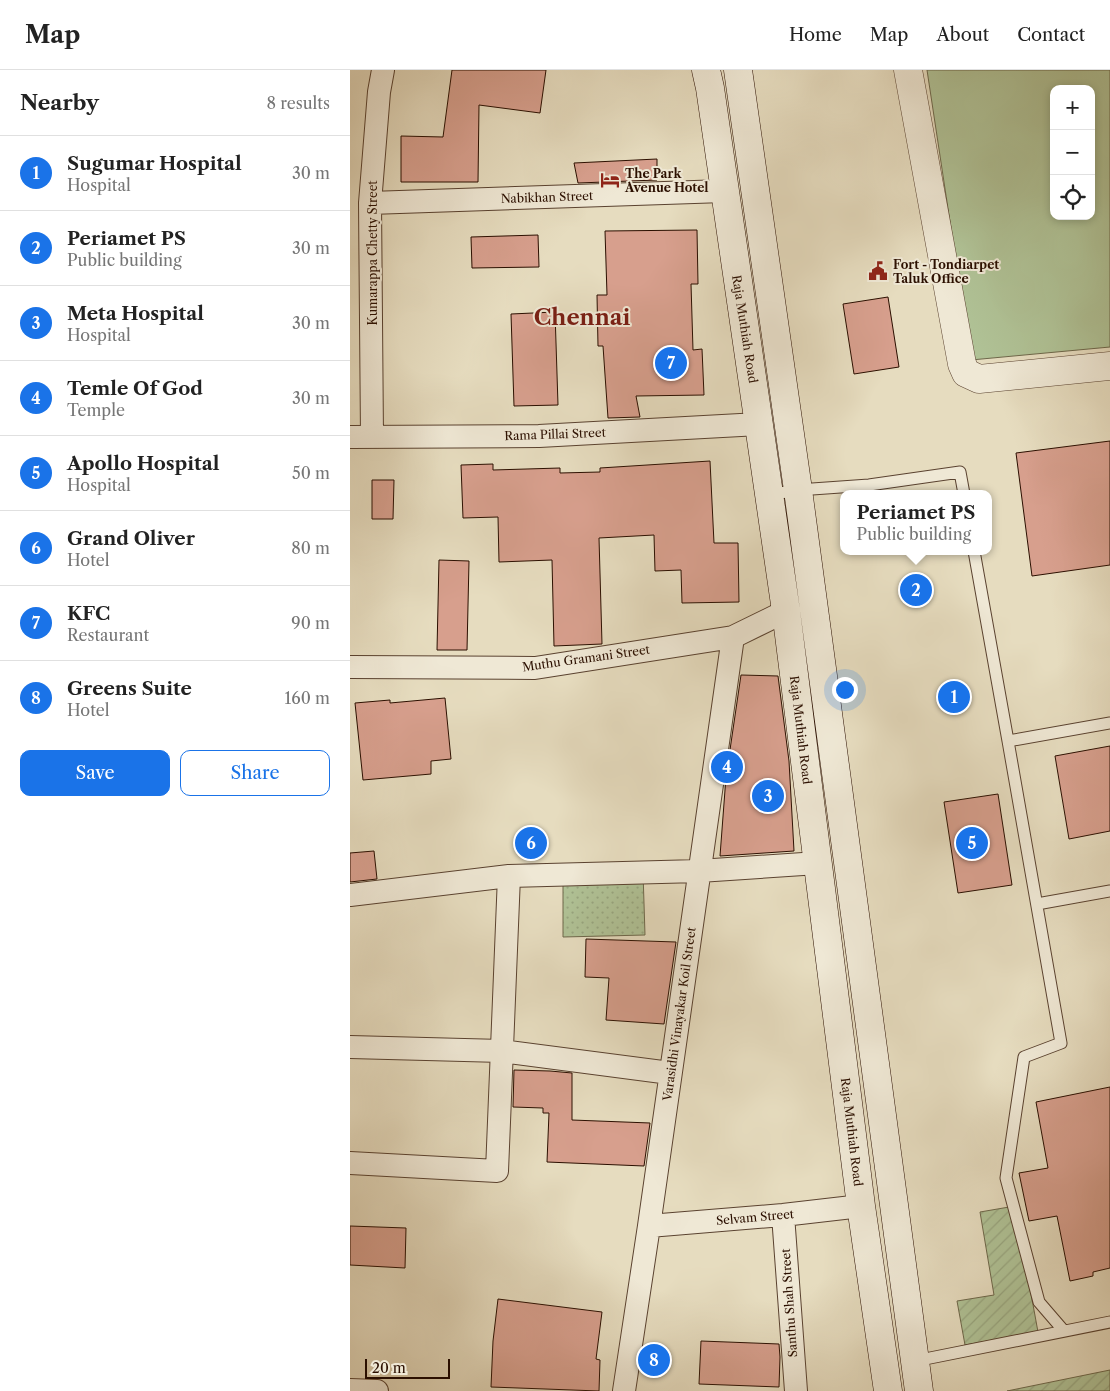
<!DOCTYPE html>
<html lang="en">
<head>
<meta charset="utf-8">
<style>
	:root { --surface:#fff; --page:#f2f2f2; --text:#222; --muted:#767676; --line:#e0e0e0; --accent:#1a73e8 }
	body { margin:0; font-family:"Libre Caslon Text",serif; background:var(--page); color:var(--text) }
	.controls { position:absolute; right:15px; top:15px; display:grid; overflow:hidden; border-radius:10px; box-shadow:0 2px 8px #0003 }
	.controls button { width:45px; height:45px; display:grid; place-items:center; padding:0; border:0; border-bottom:1px solid var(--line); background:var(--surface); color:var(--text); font:25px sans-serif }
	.scale { position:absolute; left:15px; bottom:12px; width:85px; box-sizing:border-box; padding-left:5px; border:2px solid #2b0f00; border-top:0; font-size:14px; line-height:18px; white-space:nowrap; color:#2b0f00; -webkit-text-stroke:4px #efe8d5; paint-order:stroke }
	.you { position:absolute; left:494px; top:619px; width:18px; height:18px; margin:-12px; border:4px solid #fff; border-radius:50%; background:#1a73e8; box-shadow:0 0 0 8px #1a73e833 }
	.badge { display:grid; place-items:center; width:32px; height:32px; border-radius:50%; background:var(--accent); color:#fff; font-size:16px; font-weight:700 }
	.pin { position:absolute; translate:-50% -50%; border:2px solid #fff; box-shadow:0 1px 5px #0006 }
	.popup { position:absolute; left:490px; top:420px; width:152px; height:65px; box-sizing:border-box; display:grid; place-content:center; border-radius:10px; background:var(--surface); filter:drop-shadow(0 1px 4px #0005); font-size:16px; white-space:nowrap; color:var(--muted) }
	.popup b { font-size:19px; color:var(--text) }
	.popup::after { content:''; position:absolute; left:50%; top:100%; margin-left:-10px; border:10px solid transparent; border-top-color:var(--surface) }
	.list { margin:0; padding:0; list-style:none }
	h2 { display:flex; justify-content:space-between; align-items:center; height:65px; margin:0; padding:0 20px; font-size:21px }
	h2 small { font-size:16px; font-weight:400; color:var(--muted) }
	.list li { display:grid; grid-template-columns:32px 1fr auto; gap:15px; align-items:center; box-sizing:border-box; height:75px; padding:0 20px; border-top:1px solid var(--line) }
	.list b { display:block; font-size:19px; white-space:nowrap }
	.list p { margin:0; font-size:16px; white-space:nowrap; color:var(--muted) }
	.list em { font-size:16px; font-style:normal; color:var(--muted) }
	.actions { display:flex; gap:10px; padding:15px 20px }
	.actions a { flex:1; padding:11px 0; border:1px solid var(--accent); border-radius:10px; text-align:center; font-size:18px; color:var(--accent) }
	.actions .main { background:var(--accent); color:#fff }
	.icon { flex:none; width:28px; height:28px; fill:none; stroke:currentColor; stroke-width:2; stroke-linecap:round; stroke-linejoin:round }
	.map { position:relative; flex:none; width:760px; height:1321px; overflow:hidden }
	header { display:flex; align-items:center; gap:30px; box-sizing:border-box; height:70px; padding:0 25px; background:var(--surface); border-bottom:1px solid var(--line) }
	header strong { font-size:24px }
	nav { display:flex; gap:28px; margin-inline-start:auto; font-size:18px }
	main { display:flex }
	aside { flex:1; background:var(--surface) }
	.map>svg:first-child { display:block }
	.grass { fill:#b0c296; stroke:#6e684b; fill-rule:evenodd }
	.park { fill:url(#park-dots); stroke:#6e684b }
	.garden { fill:url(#garden-furrows); stroke:#6e684b }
	.building { fill:#d79f8d; stroke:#2b0f00 }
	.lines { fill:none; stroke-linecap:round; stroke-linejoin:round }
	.service-casing { stroke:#5a4230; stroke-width:13 }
	.minor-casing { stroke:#5a4230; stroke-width:24 }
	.tertiary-casing { stroke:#5a4230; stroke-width:29 }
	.secondary-casing { stroke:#2b0f00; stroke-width:29 }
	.service { stroke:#efe8d5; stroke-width:11 }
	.minor { stroke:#efe8d5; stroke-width:22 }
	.tertiary { stroke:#efe8d5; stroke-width:28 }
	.secondary { stroke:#efe8d5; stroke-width:28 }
	.labels { text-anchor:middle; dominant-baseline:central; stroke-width:4; stroke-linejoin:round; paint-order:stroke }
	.poi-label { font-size:12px; font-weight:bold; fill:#2b0f00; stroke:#efe8d5; text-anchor:start }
	.street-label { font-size:12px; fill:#2b0f00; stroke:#efe8d5 }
	.town-label { font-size:22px; font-weight:bold; fill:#7a1f14; stroke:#efe8d5 }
</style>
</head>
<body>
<header>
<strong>Map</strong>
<nav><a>Home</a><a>Map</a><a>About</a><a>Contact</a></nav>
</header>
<main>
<aside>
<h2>Nearby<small>8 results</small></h2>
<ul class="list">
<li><span class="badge">1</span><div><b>Sugumar Hospital</b><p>Hospital</p></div><em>30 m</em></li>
<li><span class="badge">2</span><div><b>Periamet PS</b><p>Public building</p></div><em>30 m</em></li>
<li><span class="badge">3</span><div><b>Meta Hospital</b><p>Hospital</p></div><em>30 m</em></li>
<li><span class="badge">4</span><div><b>Temle Of God</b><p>Temple</p></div><em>30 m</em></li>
<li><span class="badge">5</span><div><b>Apollo Hospital</b><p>Hospital</p></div><em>50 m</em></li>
<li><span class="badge">6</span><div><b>Grand Oliver</b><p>Hotel</p></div><em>80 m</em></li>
<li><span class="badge">7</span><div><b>KFC</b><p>Restaurant</p></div><em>90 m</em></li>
<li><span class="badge">8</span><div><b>Greens Suite</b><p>Hotel</p></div><em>160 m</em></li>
</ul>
<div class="actions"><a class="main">Save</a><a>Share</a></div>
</aside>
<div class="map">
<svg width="760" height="1321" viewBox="0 0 760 1321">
	<defs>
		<pattern id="park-dots" width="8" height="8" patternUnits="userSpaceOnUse" patternTransform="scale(1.25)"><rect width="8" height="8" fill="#b0c296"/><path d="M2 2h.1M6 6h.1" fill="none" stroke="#98a680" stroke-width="1.8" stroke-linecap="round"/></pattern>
		<pattern id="garden-furrows" width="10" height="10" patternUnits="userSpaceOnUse" patternTransform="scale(1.25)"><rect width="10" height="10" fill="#b0c296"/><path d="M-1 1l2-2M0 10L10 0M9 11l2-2" fill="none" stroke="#98a680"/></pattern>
	</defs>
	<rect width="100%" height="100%" fill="#e6dcbf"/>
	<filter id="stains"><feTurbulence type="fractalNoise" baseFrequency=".004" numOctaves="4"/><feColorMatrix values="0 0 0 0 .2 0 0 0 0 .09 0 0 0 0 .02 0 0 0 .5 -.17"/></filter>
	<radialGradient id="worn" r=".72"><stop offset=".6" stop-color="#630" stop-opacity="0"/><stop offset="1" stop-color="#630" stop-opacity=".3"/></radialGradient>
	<path class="grass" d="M577,0H760V277L621,290ZM704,19H741V146H704Z"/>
	<path class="park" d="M293,802L295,865L213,867V805Z"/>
	<path class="garden" d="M665,1136L688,1262L615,1275L607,1231L644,1225L630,1142Z
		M760,1300V1321H657Z"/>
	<path class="building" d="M102,0H196L190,43L129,35L128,112H51V66L93,67Z
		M307,89V110L228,113L224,93Z
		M347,160L348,214H341L343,280L352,279L354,325L286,326L290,347L258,348L253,276H248L247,225H257L255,161Z
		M188,165L189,197L122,198L121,167Z
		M538,227L549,297L504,304L493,234Z
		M205,242L208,335L164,336L161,244Z
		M760,371V495L682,506L666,383Z
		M360,391L364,473H388L389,532L332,533L331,500L305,501L304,465L249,468L252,574L204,576L202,490L149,492L148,447L113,448L111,395L143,394V400L210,398V403L250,402V398Z
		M22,410H44L43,449H22Z
		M89,490L119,491L117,580H87Z
		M391,605L428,606L439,691L444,781L370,786L376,707Z
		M95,628L101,689L81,691V704L13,710L5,633L40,630V633Z
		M760,676V761L719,769L705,686Z
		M648,724L662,815L608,823L594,732Z
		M24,781L27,809L0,812V783Z
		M236,869L326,872L314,954L256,950L259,908L235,907Z
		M164,1000L200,1001L222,1003V1050L300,1053L294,1096L197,1092L199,1043H193V1038L163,1037Z
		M760,1017V1198L743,1202V1206L720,1211L707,1146L679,1151L669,1103L698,1098L686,1032Z
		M0,1156L56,1158L55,1198L0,1195Z
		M148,1229L252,1242L246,1289L250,1290L249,1321L141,1317L143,1271Z
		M351,1271L429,1274L430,1287L429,1317L349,1314Z"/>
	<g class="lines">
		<g class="service-casing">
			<path id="service" d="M418,425L448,420L519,415L610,402L614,424
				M624,481L658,671
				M687,834L760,821
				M714,1261L689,1232L656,1108L674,987L711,973L658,671L760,653
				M565,1291L760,1252"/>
		</g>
		<g class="minor-casing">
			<path id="minor" d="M20,133L374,121
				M0,367L189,366L409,354
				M22,367L20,133L29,22L33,0
				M0,597L185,598L383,567L436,541
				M0,825L159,806L349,801L468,793
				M0,977L152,981L320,1003
				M0,1093L147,1101L159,806
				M433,1145L446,1321
				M299,1156L433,1145L511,1136
				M0,1320L27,1321
				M274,1321L299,1156L383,567"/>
		</g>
		<g class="tertiary-casing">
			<path id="tertiary" d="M558,0L612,294L616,303L629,309L760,296"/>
		</g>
		<g class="secondary-casing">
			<path id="secondary" d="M356,0L360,18L436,541L511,1136L538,1321
				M388,0L448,420L569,1321"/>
		</g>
		<use href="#service" class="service"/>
		<use href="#minor" class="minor"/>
		<use href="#tertiary" class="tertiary"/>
		<use href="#secondary" class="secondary"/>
	</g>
	<defs>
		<g id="hotel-bare" transform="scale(1.5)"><path d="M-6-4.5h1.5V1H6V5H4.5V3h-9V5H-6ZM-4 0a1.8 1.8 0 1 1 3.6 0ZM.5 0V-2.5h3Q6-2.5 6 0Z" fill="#8f2418" stroke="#efe8d5" stroke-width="2.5" paint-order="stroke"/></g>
		<g id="civic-bare" transform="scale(1.5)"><path d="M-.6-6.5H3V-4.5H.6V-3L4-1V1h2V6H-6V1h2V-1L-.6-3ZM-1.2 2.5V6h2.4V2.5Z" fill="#8f2418" stroke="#efe8d5" stroke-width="2.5" paint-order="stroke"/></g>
	</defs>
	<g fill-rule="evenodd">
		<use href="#hotel-bare" x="260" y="110"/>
		<use href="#civic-bare" x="528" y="201"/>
	</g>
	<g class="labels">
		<g class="poi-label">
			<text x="275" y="103">The Park<tspan x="275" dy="14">Avenue Hotel</tspan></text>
			<text x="543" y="194">Fort - Tondiarpet<tspan x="543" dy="14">Taluk Office</tspan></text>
		</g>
		<g class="street-label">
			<text transform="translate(197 127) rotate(-2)">Nabikhan Street</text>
			<text transform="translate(22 183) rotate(-90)">Kumarappa Chetty Street</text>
			<text transform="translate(395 259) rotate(81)">Raja Muthiah Road</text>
			<text transform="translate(205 364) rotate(-2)">Rama Pillai Street</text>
			<text transform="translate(236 588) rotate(-8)">Muthu Gramani Street</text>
			<text transform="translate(451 660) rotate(83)">Raja Muthiah Road</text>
			<text transform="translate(329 944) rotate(-82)">Varasidhi Vinayakar Koil Street</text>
			<text transform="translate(502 1062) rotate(83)">Raja Muthiah Road</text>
			<text transform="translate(405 1147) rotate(-5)">Selvam Street</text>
			<text transform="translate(439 1233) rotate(-94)">Santhu Shah Street</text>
		</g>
		<g class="town-label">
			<text x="232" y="247">Chennai</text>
		</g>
	</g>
	<rect width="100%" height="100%" filter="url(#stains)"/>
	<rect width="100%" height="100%" fill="url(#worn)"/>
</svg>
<div class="controls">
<button>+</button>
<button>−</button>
<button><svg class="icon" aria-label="locate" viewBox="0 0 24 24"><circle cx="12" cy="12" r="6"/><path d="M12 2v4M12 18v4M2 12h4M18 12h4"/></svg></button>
</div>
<div class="scale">20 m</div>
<div class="you"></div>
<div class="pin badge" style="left:604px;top:627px">1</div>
<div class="pin badge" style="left:566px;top:520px">2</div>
<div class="popup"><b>Periamet PS</b>Public building</div>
<div class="pin badge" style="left:418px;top:726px">3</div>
<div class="pin badge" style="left:377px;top:697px">4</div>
<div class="pin badge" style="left:622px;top:773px">5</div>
<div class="pin badge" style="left:181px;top:773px">6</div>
<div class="pin badge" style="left:321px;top:293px">7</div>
<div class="pin badge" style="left:304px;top:1290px">8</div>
</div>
</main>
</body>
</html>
